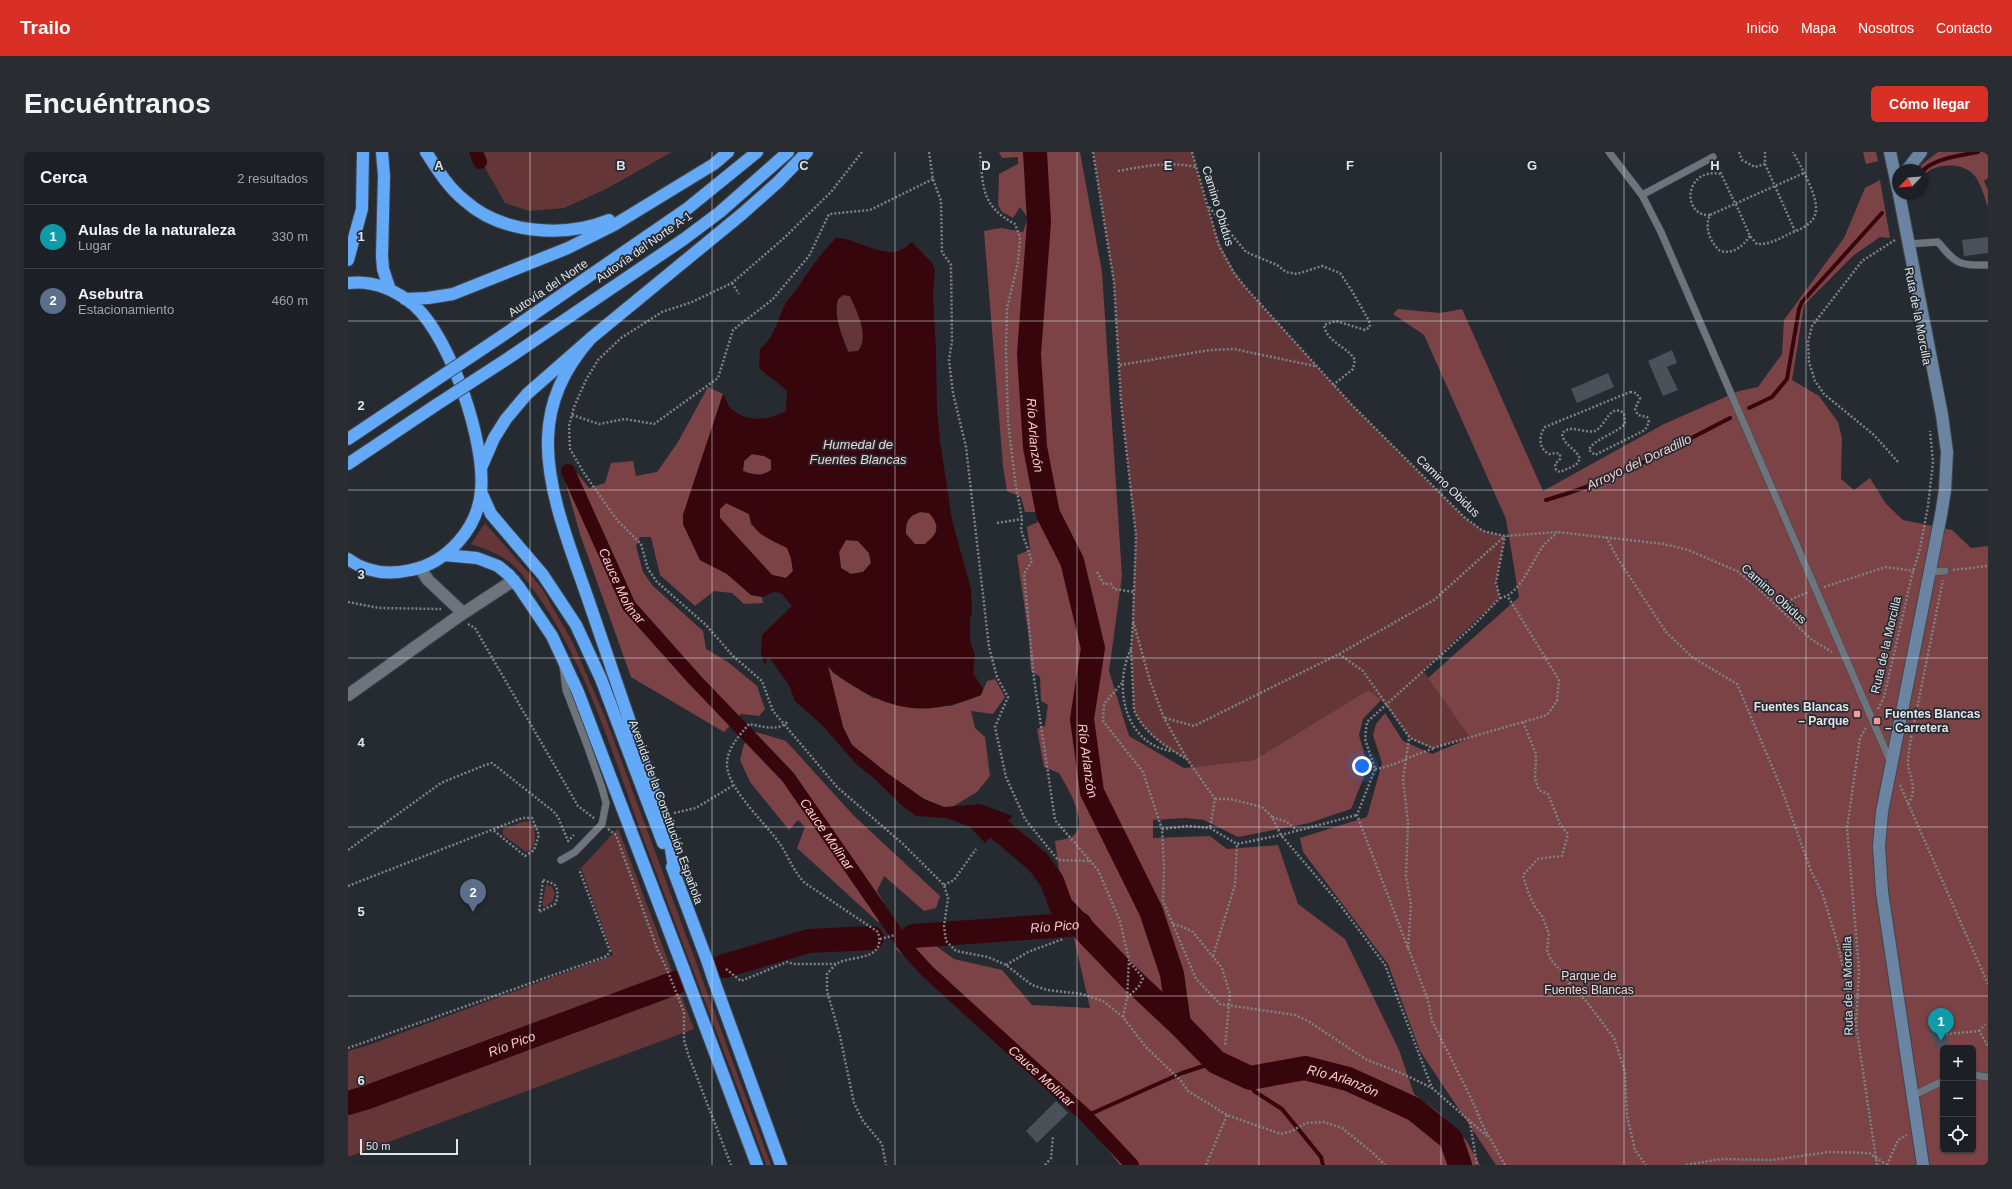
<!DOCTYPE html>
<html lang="es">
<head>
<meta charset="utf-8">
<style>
	:root { --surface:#1c2026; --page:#292d32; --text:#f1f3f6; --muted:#a0a3a7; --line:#3a3e43; --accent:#d93025 }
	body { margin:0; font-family:Arial,sans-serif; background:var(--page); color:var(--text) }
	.controls { position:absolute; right:12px; bottom:12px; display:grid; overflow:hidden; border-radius:6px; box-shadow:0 1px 3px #0004 }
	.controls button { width:36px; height:36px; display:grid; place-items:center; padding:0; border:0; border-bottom:1px solid var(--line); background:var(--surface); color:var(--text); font:20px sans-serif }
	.compass { position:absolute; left:1544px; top:12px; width:36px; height:36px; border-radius:50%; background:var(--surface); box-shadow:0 1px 3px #0004; rotate:245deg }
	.scale { position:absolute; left:12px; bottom:10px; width:98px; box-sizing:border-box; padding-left:4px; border:2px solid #e1e5e9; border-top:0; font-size:11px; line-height:14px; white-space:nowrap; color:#e1e5e9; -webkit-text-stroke:3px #262b32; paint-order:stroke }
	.you { position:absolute; left:1014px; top:614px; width:14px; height:14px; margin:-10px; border:3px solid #fff; border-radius:50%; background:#1a73e8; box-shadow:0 0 0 6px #1a73e833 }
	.badge { display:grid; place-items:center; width:26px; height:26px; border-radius:50%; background:var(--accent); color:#fff; font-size:13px; font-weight:700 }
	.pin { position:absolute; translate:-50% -33px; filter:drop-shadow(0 1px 2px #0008) }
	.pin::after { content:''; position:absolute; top:21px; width:14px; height:12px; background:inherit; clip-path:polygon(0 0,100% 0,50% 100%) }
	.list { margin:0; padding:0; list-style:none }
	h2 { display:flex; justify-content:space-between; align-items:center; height:52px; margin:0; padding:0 16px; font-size:17px }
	h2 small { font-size:13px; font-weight:400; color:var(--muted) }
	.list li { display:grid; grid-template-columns:26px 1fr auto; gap:12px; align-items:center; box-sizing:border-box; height:64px; padding:0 16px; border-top:1px solid var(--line) }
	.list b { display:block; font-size:15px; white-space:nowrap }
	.list p { margin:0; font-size:13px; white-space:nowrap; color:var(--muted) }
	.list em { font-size:13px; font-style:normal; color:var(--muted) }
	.icon { flex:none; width:22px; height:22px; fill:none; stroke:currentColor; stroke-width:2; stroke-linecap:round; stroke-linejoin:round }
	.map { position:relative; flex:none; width:1640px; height:1013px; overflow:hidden; border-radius:6px }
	header { display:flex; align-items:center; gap:24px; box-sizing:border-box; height:56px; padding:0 20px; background:var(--accent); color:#fff }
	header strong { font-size:19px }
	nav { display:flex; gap:22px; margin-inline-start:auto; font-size:14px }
	.intro { display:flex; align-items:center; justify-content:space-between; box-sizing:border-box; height:96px; padding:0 24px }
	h1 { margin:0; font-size:28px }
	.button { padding:10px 18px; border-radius:6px; background:var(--accent); color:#fff; font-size:14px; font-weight:700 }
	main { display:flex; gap:24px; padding:0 24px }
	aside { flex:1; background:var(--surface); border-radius:6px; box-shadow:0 1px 3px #0004 }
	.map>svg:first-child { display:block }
	.green { fill:#643637 }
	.forest { fill:#7b4345; fill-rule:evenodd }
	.water { fill:#37060c; fill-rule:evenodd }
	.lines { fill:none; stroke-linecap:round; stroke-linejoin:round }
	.stream { stroke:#37060c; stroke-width:4 }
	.canal { stroke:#37060c; stroke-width:14 }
	.river { stroke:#37060c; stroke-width:24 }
	.building { fill:#4b5159 }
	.lane-casing { stroke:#41464c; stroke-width:8 }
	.street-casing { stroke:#41464c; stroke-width:14 }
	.secondary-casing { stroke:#41464c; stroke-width:14 }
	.highway-casing { stroke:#41464c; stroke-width:14 }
	.path { stroke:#7d8287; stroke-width:2.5; stroke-dasharray:2 2; stroke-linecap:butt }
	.lane { stroke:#6e747c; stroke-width:7 }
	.street { stroke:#6e747c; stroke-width:12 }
	.secondary { stroke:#6b84a1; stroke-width:12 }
	.highway { stroke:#64a8f8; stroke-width:12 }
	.highway-bridge-casing { stroke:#41464c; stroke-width:14; stroke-linecap:butt }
	.path-bridge { stroke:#7d8287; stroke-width:2.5; stroke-dasharray:2 2; stroke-linecap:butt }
	.highway-bridge { stroke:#64a8f8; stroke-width:12 }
	.grid { fill:none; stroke:#e1e5e9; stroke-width:1; stroke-opacity:0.55 }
	.poi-dot { fill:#f59b9c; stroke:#262b32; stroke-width:1.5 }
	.labels { text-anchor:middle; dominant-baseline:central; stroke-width:3.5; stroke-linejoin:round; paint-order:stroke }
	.street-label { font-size:12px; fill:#e1e5e9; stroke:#262b32 }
	.poi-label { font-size:12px; font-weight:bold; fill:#e1e5e9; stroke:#262b32; text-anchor:end }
	.park-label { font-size:12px; fill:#f8d2d2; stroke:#262b32 }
	.water-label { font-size:13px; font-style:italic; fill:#f5cfcf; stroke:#262b32 }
	.grid-label { font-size:13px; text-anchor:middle; font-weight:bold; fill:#e1e5e9; stroke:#262b32; stroke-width:3.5; stroke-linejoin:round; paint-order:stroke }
</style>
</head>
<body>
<header>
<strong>Trailo</strong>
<nav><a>Inicio</a><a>Mapa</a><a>Nosotros</a><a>Contacto</a></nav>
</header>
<div class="intro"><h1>Encuéntranos</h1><a class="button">Cómo llegar</a></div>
<main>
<aside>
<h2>Cerca<small>2 resultados</small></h2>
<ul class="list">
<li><span class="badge" style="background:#0f9aa8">1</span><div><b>Aulas de la naturaleza</b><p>Lugar</p></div><em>330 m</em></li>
<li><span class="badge" style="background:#5c6f8a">2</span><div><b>Asebutra</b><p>Estacionamiento</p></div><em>460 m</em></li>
</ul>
</aside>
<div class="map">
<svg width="1640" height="1013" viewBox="0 0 1640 1013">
	<rect width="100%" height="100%" fill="#262b32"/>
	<path class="green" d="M128,0H324L258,37L216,56L181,59L157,51Z
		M745,0H844C858,49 866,93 897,135L1004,253L1116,365L1135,379L1157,384L1148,431L1152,446L1075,518L1122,586L1085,596L1075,593L1062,586L1037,552L1020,538L906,608L844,615C839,607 833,605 825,599C810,590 793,575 786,558L783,497L788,384L773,250L766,130Z
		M496,143L502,144C509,160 522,184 510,199L501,200C494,184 485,164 490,147Z
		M137,371L193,435L224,489L258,567L423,1013H418C378,903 335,793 294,683C262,595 233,493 171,419C159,405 141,398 123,392Z
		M182,669C188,678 191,695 178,700L155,683V677L174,670Z
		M270,676L346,877L0,1005V899L18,894L265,803L233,716Z
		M198,732L204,735L207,741L205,749L197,755L194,753Z"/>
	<path class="forest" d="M651,0H732L754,120L774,424L761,519L781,584L836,616L906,608L1020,538L1033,548L1015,567L1011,583L1020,615L1003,657L961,671L890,685L856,668L838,666L805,668V686L862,684L879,697L930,693L950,752L997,787L1051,898L1066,942L1091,961L1118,988L1132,1013H772L736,968L547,796L588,794L606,807L654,818L684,853L742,856L726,786L717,760L707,689C712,688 721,687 725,684C742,671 719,635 711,621L696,615L689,577L697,574L700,553L693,549L692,525L683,519L681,486L669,403L682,398L679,375L690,370L688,360H677L673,345L659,339L655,314L636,79L653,76L675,80L680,66L672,55L665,66L654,60L650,53L651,22L670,12V5L654,6Z
		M1515,0H1528L1530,9L1518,12Z
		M1590,0H1640V26L1636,29L1640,38V55C1636,45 1633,29 1624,21C1612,10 1583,11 1574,26V18H1571L1573,13Z
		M1532,28L1542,86L1532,85L1506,103L1456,153L1444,228L1471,244L1490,270L1494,287L1493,327L1506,338L1522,326L1538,352L1555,368L1604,378L1623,396L1640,394V1013H1148L1072,899L1040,812L955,700L952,686L1019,665L1034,611L1025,583L1028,572L1037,561L1055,589L1084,602L1122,586L1080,526L1171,445L1158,367L1076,183L1045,162L1050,157L1092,161L1114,157L1195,339L1316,272L1391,239L1410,235L1434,202L1436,168L1496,86L1517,36ZM1595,896H1625V998H1595Z
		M360,235L375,242L335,363V372L352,408L379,422L403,443L414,445L415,451L396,452L384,441L366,439L347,454L312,423L303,385H292L288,394L295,420L305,434L355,479L358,497L380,510L409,534L417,557L411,564L393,562L376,580L283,525L232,382L217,329L229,321L241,336L257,331L263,311L285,309L288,324L309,320L330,290Z
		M404,302L416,304L424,308L423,318C413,325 406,323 395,319L396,309Z
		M378,351L401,362L403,373L439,396L443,406L445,419L438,426L424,423L372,366V357Z
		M572,360L581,361C593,374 590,382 577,392H567L558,382C558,370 559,365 572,360Z
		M498,388L510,389L521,401L523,411L515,420L503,422L493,416L491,400Z
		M479,513L485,521L525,546L603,554L633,543L639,529L647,527L657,545L645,562L623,559L627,576L637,585L642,624L629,640L604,655H596L576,647L539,621L504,593L495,575Z
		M408,580L438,589L505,663L592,744L588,756L576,759L536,724L529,739L541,760L530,770L449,696L457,675L450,668L441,678L402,630L392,608L396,592Z"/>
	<path class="water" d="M488,86C509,86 533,106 553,98C557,96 560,93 564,90L584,111L587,118L585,144L588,200L589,257L592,289L604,368L623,437L624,461L622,467V488L627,503L625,521L635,537L633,543C587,562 552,562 509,536C498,530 488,523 480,514L495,575L504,593L539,621L576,647L596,655L632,652L665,664L637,691L622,675L599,666L568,664L552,652L528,628L508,612L475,574L447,549L441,533L423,508L419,506L417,513L413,503L414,483L444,454L433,441L426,440L414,445L403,443L379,422L352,408L335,372V363L375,242C378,247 380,255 385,258C401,271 421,268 438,259L439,239C430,230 420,225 411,216L412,197C427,186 430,164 439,149C442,144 446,141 449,137C461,118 473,101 488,86ZM495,143L502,144C509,160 522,184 510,199L500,200C494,184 485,164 490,147ZM404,302L416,304L423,308V318C413,325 406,323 395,319L396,309ZM378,351L401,362C405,383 422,387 439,396L443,406L445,419L438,426L424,423L372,366V357ZM572,360L581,361C593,374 590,382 577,392H567L558,382C558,370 559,365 572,360ZM498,388L510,389L521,401L523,411L515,420L503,422L493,416L491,400Z"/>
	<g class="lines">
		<path class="stream" d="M1574,20C1583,7 1614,3 1630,0
			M1401,256L1424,245L1439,227L1451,157L1454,150L1534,61
			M1198,348C1264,330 1322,297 1382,266
			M902,926L906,939L934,957L973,1005L975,1013
			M738,964L834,921L868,910"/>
		<g class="canal">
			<path d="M128,0L132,10"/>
			<path id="s1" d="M220,319L281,454L347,528L440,625L559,797L579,819L738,964L784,1013"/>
		</g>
		<g class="river">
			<path id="s2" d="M687,0L691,70L681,202L687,295L700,362L724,409L745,496L734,567L744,640L803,759L824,822L831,872L868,910L902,926L957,916L1000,927L1066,957L1103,987L1112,1013"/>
			<path d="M651,677L690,710L704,729L713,754L780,824L831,872"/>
			<path id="s3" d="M565,784L732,772"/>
			<path d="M376,814L461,789L524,786"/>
			<path id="s4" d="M0,951L20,945L327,831"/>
		</g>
	</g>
	<path class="building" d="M1640,85V101L1616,104L1614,88Z
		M1324,198L1329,211L1319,215L1330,238L1315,244L1300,209Z
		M1260,221L1266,235L1229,251L1223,237Z
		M1593,871L1598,882L1603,896H1588L1580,875Z
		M708,949L720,961L689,991L678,979Z"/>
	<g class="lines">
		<g class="lane-casing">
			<path id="lane" d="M1261,0L1294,43L1313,80L1543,611
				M1294,43L1365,5
				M1561,92L1590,90C1609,113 1610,113 1640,113
				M1581,420L1597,419
				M213,708L227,700L254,672L258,651L254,636L239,593L218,538L215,515
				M1625,923L1640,925
				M1564,944L1595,929"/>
		</g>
		<g class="street-casing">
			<path id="street" d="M72,416L80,428L115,461
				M0,543L108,466L166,428"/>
		</g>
		<g class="secondary-casing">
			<path id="secondary" d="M1542,0L1550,38
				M1559,18L1573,0
				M1551,42L1594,263L1599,300L1597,338L1593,363L1534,660L1531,694L1534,740L1575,1013"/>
		</g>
		<g class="highway-casing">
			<path id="highway" d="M34,0L36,24L34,104L35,117L42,138
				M78,0C89,17 100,35 116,48C153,82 216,86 261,68
				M0,108L14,57L15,0
				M0,131C25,128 48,138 67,154C103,187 138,291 133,339C130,376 99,411 63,418C41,423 19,421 0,407
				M57,147L80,146L105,142L220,96L266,73L366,12L380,0
				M154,184L340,56L409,0
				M243,186C218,214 201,248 200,286C198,339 224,400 241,450C267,526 293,603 320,679L327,722
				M162,205L336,87L372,60L440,0
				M0,287L82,232
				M0,312L88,253
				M133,316L146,286L158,267L179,242L243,186L394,62L430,30L459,0
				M133,340L143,362L195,423L228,473L253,527L315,691
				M96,403L129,406L150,414L161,423L171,435L204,484L230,540L336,818
				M324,715L360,811
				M366,829L433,1013
				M342,834L409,1013"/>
		</g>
		<path class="path" d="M514,0L483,40L435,87L384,131L344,150L314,160L273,186L250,208L238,228L226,255L221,274L222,297L236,321L269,368L293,392L300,417L309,430L358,473L385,504L414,529L425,559L489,635L555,692L596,733L600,746L596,774L598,789L608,799L640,805L658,813L684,833L699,838L734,842L755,849L775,865L797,894L833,929L840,939L879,963L933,982L944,979L958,971L976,970L994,976L1025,1001L1037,1013
			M581,0L585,27L593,49L594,100L603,113L604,189L601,208L605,241L618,295L641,495L649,525L660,545L647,575L658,625L677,667L710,708L743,709
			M632,0C635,35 633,54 667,72L672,85L670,111L659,156L658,199L660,269L667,328L674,367L673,378L684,409L676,422L686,527L707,668L750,718L772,769L781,808L779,846L775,865
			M745,0L766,130L773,250L788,384L785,469L802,529L816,566L839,607L867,647L862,676
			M844,0L871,94L886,121L897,135L1004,253L1116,365L1135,379L1157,384L1209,380L1316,392L1340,398L1389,419L1407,433L1464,488L1484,500
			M1391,0L1394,8L1407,15L1417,12V0
			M1417,12L1447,79
			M1369,13L1384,45
			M770,19C799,14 819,9 848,15
			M861,55L898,100L929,113L938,120L949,122L974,114L992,121L1004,139L1021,169L1022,175L1017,178L988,169L976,173C979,191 999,194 1007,208L1005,217L985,233
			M1391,59L1402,84L1409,92C1420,93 1431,87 1441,82C1450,78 1463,74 1467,63C1473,48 1452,13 1445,0
			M1362,63C1334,65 1335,15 1373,22
			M1402,84C1394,95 1386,102 1372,99C1362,90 1356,75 1362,63L1456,21
			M1547,88L1514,109L1464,174L1460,190L1461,210L1467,229L1476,242L1526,283L1550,310
			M384,131L391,142
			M772,213L862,198L886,197L967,214
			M1282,240L1288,241L1292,246L1287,257L1290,263L1299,265L1301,270L1297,278L1247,303L1241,298C1244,288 1269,281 1277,272L1276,261C1261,251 1258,274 1247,279C1237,282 1221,271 1214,282C1216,294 1229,297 1232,307L1228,313L1212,320L1208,318L1207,312L1212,307V302L1208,301L1201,302C1191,297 1190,284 1197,275Z
			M224,263L251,272L277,267L306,272L370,226L385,178L425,147L461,104L481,62L522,58L585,27
			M649,371L674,367
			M1258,385L1270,407L1318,480L1344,505L1389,532L1434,638L1463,719L1474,740L1490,793L1507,869
			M1605,418L1640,414
			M749,420L756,432H763L766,437L786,440
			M1476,435L1538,415L1566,419
			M1152,446C1172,443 1184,409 1195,394C1199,389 1205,385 1209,380
			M0,450L31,456L93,457
			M1428,454L1460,440
			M785,471L783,497L786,558C795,580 819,596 839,607
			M120,472L127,476L230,654L247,667
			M783,497C765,534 776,591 823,599
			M991,502L1015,519L1062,586L1085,596L1199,563L1209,549L1211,528L1160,445
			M774,531L756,552L755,569L795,620L814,677L816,716L815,749L848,827L872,852L947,863L960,869L1019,908L1053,921L1084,936
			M1530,557L1536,545L1565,419L1572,397L1580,354L1585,310L1582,279
			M817,566L846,574L991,502L1086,448L1157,384
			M439,570C431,580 413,574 401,572C391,584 380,595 379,611C378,637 421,674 434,695C442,708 446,720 457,731L530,780C538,809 506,803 490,811C486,813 482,819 479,822V839L492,884L506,951L515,969L534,992L538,1013
			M1175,570L1188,602L1187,627L1191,638L1200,642L1212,672L1220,682L1214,704L1190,707L1175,723L1180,740L1187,755L1194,764L1201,782L1199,798L1203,808L1218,824L1223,834L1238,849L1266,886L1277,920L1279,964L1284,985L1287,998L1298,1013
			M1518,576L1512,586L1499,676L1511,817L1508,873L1529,1013
			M1027,617C1048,614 1065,602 1085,597
			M1552,633L1640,832
			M867,647H882L914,655L924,665L933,683L990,750L1037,813L1084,936L1139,984
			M1560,652C1570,638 1562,627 1560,612C1560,603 1562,594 1563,586L1595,428
			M326,661L348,656L386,633
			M924,665L939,670L950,679
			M260,677L268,683L310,799L318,815L336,860V888L340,902L383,1013
			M814,677L840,674L862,676L889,692L933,683L1009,663
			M0,698L93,631L137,613L144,611L205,659L210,665L220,689L226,683
			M195,728L206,732C211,738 210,745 207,752L191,760Z
			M596,733L606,728L628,697
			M0,734L174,666H184L191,683L186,698L177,704L145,678
			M825,772L835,775L845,780L874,816L882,842L877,894
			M532,787L547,783
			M1060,796L1063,753L1058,724L1060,671L1055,627L1061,587
			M865,804L887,733L889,692
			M658,813L680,800L715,787
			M378,817L393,829L439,810L446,812H489
			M779,846L791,834L795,826L781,809
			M1631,879L1637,872
			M1598,882L1631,879L1640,894
			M0,896L259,804L262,799L231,717
			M1122,970L1129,1013
			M697,1013L703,1006L705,984
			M858,1013L879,963
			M1157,1013L1136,976L1123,946L1084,869L1080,848L1009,663L1027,617L1017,587L1019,570L1126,473L1152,446L1148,431L1157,384
			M1338,1013L1373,1007L1424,1008L1481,1000L1521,1001L1539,1013
			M1539,1013L1550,988L1559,983"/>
		<use href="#lane" class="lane"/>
		<use href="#street" class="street"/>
		<use href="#secondary" class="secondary"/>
		<use href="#highway" class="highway"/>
		<g class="highway-bridge-casing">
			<path id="highway-bridge" d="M82,232L154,184
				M88,253L162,205
				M360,811L366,829
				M336,818L342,834"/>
		</g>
		<path class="path-bridge" d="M1384,45L1391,59"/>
		<use href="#highway-bridge" class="highway-bridge"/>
	</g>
	<path class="grid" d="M182,0V1013M364,0V1013M547,0V1013M729,0V1013M911,0V1013M1093,0V1013M1276,0V1013M1458,0V1013M0,169H1640M0,338H1640M0,506H1640M0,675H1640M0,844H1640"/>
	<g class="poi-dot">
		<rect x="1505" y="558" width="8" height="8" rx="2"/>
		<rect x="1525" y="565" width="8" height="8" rx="2"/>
	</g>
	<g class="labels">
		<g class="street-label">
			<text transform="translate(870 54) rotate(73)">Camino Obidus</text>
			<text transform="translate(296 95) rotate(-35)">Autovía del Norte A-1</text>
			<text transform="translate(200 136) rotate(-34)">Autovía del Norte</text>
			<text transform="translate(1570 164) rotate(79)">Ruta de la Morcilla</text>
			<text transform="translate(1100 334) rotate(44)">Camino Obidus</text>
			<text transform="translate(1426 442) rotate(42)">Camino Obidus</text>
			<text transform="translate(1538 493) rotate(-77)">Ruta de la Morcilla</text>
			<text transform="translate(318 660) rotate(70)">Avenida de la Constitución Española</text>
			<text transform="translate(1500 834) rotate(-91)">Ruta de la Morcilla</text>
		</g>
		<g class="poi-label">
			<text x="1501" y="555">Fuentes Blancas<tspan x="1501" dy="14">– Parque</tspan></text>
			<text x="1537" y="562" text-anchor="start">Fuentes Blancas<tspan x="1537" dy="14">– Carretera</tspan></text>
		</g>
		<g class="park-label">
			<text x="1241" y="824">Parque de<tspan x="1241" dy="14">Fuentes Blancas</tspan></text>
		</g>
		<g class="water-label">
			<text stroke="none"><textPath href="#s2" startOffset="284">Río Arlanzón</textPath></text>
			<text x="510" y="292">Humedal de<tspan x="510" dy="15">Fuentes Blancas</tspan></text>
			<text transform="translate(1291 310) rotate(-25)">Arroyo del Doradillo</text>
			<text stroke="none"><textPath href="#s1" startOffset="127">Cauce Molinar</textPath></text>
			<text stroke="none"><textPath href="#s2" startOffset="620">Río Arlanzón</textPath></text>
			<text stroke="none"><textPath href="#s1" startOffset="451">Cauce Molinar</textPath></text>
			<text stroke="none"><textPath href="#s3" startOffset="142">Río Pico</textPath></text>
			<text stroke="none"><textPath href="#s4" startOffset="174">Río Pico</textPath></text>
			<text stroke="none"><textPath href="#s1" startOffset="776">Cauce Molinar</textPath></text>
			<text stroke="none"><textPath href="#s2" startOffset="1088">Río Arlanzón</textPath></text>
		</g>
	</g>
	<g class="grid-label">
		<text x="91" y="18">A</text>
		<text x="273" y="18">B</text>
		<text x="456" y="18">C</text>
		<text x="638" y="18">D</text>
		<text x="820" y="18">E</text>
		<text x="1002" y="18">F</text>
		<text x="1184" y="18">G</text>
		<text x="1367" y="18">H</text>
		<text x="13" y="89">1</text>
		<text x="13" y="258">2</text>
		<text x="13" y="427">3</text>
		<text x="13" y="595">4</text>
		<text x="13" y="764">5</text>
		<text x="13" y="933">6</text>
	</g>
</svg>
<div class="controls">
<button>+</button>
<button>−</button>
<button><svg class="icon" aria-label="locate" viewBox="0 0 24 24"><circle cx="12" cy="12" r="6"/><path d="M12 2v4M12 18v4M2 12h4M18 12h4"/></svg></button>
</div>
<svg class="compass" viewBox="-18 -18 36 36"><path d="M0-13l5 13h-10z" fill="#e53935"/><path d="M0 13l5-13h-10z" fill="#a0a3a7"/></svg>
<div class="scale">50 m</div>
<div class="you"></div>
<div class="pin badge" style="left:1593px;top:889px;background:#0f9aa8">1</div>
<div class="pin badge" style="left:125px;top:760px;background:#5c6f8a">2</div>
</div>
</main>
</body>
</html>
